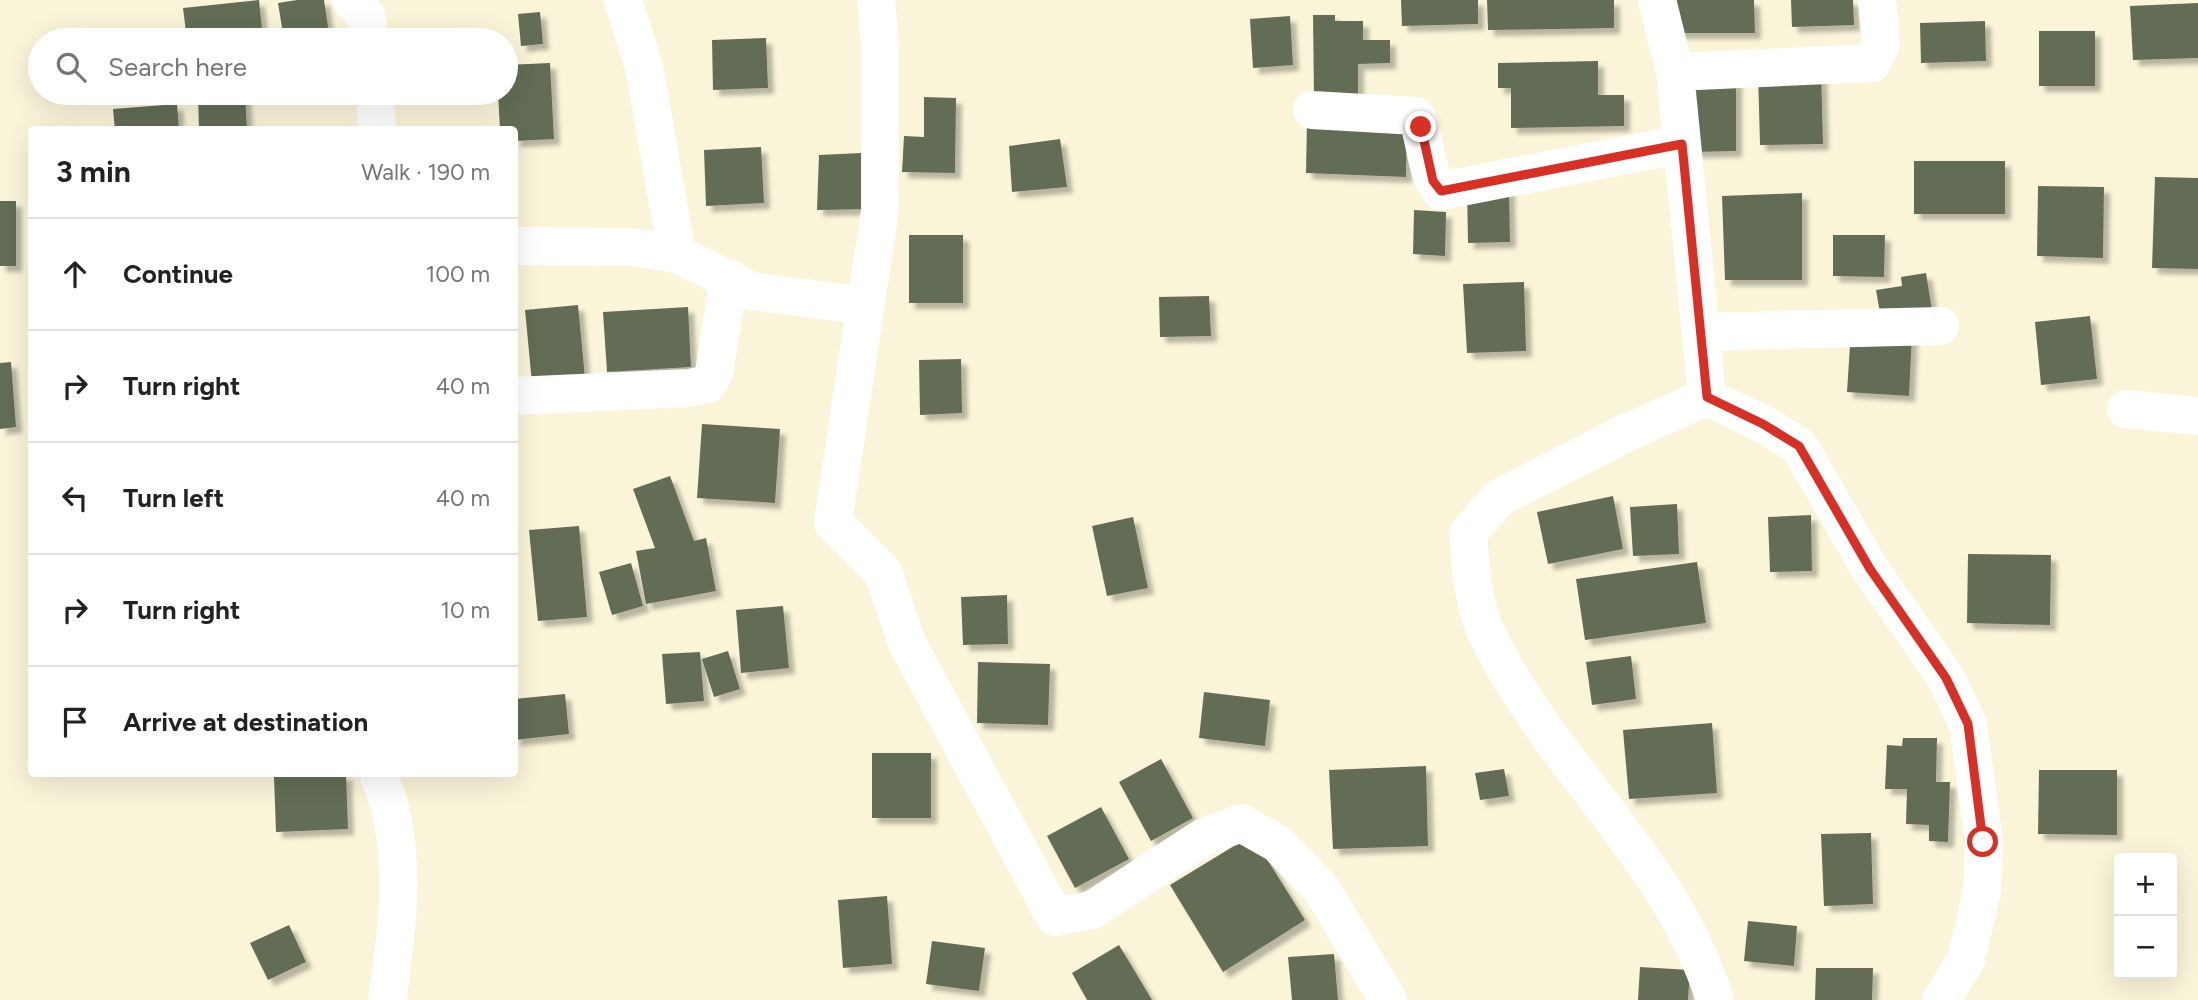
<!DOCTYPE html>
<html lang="en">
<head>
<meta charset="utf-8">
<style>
	:root { --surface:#fff; --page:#f2f2f2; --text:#222; --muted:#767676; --line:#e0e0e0 }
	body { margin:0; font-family:Figtree,sans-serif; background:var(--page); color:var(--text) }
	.controls { position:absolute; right:21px; bottom:21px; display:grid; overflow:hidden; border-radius:7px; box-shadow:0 7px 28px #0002 }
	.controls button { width:63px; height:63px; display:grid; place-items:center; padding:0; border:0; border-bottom:2px solid var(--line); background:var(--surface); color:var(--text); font:35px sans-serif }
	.stop { position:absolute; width:21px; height:21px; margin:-16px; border:5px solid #d93025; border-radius:50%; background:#fff }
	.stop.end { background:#d93025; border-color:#fff; box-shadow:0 2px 7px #0008 }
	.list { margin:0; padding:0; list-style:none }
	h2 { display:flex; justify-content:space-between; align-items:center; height:91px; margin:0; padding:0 28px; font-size:30px }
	h2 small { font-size:23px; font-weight:400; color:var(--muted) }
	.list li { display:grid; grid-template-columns:46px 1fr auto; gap:21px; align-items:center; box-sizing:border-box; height:112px; padding:0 28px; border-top:2px solid var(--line) }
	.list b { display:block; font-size:26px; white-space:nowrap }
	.list em { font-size:23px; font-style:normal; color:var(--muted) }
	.icon { flex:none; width:38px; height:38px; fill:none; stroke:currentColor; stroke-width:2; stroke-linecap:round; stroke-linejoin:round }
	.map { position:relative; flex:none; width:2198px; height:1000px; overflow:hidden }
	.search { position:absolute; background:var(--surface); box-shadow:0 7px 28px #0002; left:28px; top:28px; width:490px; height:77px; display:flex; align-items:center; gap:18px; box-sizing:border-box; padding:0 24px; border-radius:38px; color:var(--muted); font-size:26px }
	.panel { position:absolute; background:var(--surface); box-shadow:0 7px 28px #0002; left:28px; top:126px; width:490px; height:651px; border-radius:7px }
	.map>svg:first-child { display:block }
	.building { fill:#646d56; filter:url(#shadow) }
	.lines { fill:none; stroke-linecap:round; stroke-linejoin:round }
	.minor { stroke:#fff; stroke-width:38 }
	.route { stroke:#d93025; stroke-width:9 }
</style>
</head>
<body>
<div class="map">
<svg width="2198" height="1000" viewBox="0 0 2198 1000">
	<defs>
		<filter id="shadow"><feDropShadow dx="6" dy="6" stdDeviation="2" flood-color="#0004"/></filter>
	</defs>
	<rect width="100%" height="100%" fill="#faf5d9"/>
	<path class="building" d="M259,0L263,40H187L183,8Z
		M297,0H324L330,40H284L278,3Z
		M1401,0H1478V24L1402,26Z
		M1487,0H1614V28L1488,30Z
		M1677,0H1754L1755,33H1677Z
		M1791,0H1853L1854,25L1792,27Z
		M2198,3V58L2133,60L2130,6Z
		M540,12L543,44L521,46L518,14Z
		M1313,15H1335V21H1363V40H1390V63L1358,64V96L1314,97Z
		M1290,16L1293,65L1253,68L1250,19Z
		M1985,21L1986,61L1921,63L1920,23Z
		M2039,31H2095V86H2039Z
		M766,38L768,88L713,90L712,40Z
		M1598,61V95H1624V126L1511,128V88H1498V63Z
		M550,63L554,139L514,141V130H500L498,93H506V65Z
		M1736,69V151L1692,152L1691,70Z
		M1821,70L1823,144L1760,145L1758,72Z
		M198,93H245L247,130H199Z
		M924,97L956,98L955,173L902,172L904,136L924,137Z
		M177,104L179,130H115L113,109Z
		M1307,120L1407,123L1406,177L1306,173Z
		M1060,139L1067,187L1012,192L1009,146Z
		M761,147L764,203L706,206L704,150Z
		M861,153L870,209L817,210L819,155Z
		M1914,161H2005V214H1914Z
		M2155,177L2198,178V269L2152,268Z
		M2038,186L2104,187L2103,258L2037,256Z
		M1509,188L1510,242L1468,243L1467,189Z
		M1802,193V280H1725L1722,196Z
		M0,201H16V266H0Z
		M1414,210L1446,212L1445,256L1413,254Z
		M909,235H963V303H909Z
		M1833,235H1885L1884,277L1833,276Z
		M1926,273L1933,317L1882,325L1876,290L1902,286L1901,277Z
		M1524,282L1526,351L1467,353L1463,284Z
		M1209,296L1211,336L1160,337L1159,297Z
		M578,305L585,378L532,383L525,310Z
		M688,307L691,367L607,372L603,312Z
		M2090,316L2097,379L2041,385L2035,322Z
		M1851,330L1912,334L1909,396L1847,392Z
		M961,359L962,413L920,415L919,360Z
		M11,362L16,427L0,429V363Z
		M702,424L780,429L775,503L697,498Z
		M670,476L694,541L706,538L716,591L646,604L636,551L655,548L633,489Z
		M1613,496L1623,549L1548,564L1537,512Z
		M1677,504L1679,554L1633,556L1630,507Z
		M1811,515L1812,571L1770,572L1768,517Z
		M1133,517L1148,588L1107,596L1092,526Z
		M579,526L587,617L538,621L529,530Z
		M1968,554L2051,555L2050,625L1967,623Z
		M1697,562L1706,623L1585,640L1576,579Z
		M631,563L643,606L612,615L599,572Z
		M1007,595L1008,644L963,645L961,597Z
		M783,606L789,668L741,673L736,610Z
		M728,651L740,689L714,697L702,659Z
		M700,652L704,701L666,704L662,654Z
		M1631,656L1636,699L1592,705L1586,662Z
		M978,662L1050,664L1048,725L977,723Z
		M1204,692L1270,700L1265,746L1199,738Z
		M565,694L569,734L514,740V699Z
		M1712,723L1717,793L1629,799L1623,730Z
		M1903,738H1937L1936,782H1950L1948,842L1929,841V825L1906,824L1907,789H1885L1887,745L1902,746Z
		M872,753H931V818H872Z
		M1161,759L1193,818L1151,841L1119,782Z
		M1426,766L1428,846L1333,849L1329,770Z
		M1504,769L1509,796L1480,800L1475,773Z
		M2039,770H2117V835L2038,834Z
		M346,774L348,829L276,832L274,777Z
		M1101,807L1129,859L1075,888L1047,836Z
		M1871,833L1873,904L1824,906L1821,834Z
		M1252,835L1305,920L1223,972L1170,885Z
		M887,896L892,964L843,968L838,900Z
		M1748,921L1797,926L1794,966L1744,961Z
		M289,925L306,962L268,980L250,943Z
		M932,941L985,948L979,991L926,984Z
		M1119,945L1152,1000H1087L1072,973Z
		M1334,954L1338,1000H1292L1288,957Z
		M1640,967L1690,970L1688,1000H1638Z
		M1816,968H1873L1872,1000H1815Z"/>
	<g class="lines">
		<path class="minor" d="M351,0L366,15L370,40
			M623,0L644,67L677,254
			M876,0L880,46V210L833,522L883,572L907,643L1055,917L1092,910L1204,837L1241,823L1278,844L1322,890L1388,1000
			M1657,0L1675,72L1707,397L1628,432L1499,498L1468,533C1470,564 1473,603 1486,632C1548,764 1672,859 1715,1000
			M1675,72L1872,63L1881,44L1877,0
			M375,93L377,130
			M1312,110L1416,116C1427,140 1424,171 1441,191L1682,144
			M514,246L631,247L677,254L751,291L865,306
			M1700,332L1940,326
			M514,396L689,388L708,384L714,373L729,278
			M1707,397L1763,424L1799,446L1870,569L1946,678L1968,724L1984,842L1982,891L1966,960L1941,1000
			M2126,409L2198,416
			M378,774C409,841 398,929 387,1000"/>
	</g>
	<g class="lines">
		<path class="route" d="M1421,127L1433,181L1441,191L1682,144L1707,397L1763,424L1799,446L1870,569L1946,678L1968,724L1983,842"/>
	</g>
</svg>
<div class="controls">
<button>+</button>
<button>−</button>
</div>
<div class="stop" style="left:1983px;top:842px"></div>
<div class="stop end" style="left:1421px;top:127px"></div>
<div class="search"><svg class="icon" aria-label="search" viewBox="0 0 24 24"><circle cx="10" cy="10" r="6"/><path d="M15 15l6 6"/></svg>Search here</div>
<section class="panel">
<h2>3 min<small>Walk · 190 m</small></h2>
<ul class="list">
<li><svg class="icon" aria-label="ahead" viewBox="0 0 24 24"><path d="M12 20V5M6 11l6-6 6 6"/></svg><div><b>Continue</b></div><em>100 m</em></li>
<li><svg class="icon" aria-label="right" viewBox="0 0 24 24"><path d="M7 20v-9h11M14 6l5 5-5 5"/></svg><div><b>Turn right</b></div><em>40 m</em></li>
<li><svg class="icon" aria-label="left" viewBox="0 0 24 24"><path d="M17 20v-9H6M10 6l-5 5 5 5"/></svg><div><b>Turn left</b></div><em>40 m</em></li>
<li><svg class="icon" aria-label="right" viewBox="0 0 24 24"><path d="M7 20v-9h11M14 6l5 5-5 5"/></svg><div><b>Turn right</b></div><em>10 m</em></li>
<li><svg class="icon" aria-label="arrive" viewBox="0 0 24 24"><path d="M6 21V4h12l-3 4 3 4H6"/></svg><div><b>Arrive at destination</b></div></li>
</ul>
</section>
</div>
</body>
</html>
